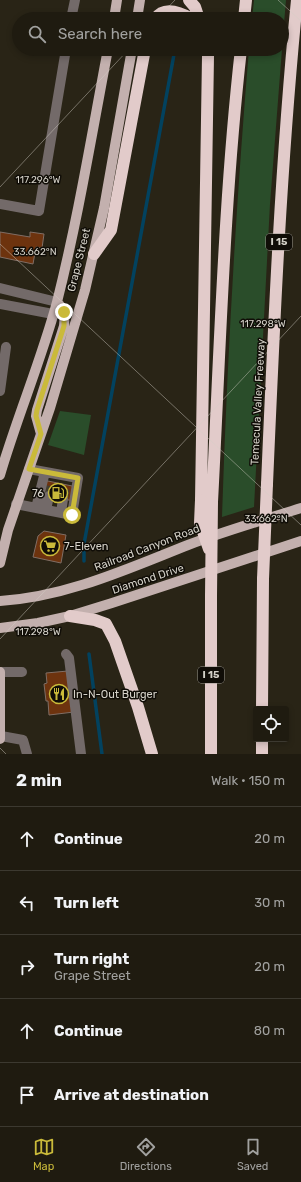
<!DOCTYPE html>
<html lang="en">
<head>
<meta charset="utf-8">
<style>
	:root { --surface:#1f1b10; --page:#272419; --text:#f1f3f6; --muted:#a1a19f; --line:#3c3930; --accent:#caba3a }
	body { margin:0; font-family:Rubik,sans-serif; background:var(--page); color:var(--text) }
	.controls { position:absolute; right:12px; bottom:12px; display:grid; overflow:hidden; border-radius:4px; box-shadow:0 2px 6px #0003 }
	.controls button { width:36px; height:36px; display:grid; place-items:center; padding:0; border:0; border-bottom:1px solid var(--line); background:var(--surface); color:var(--text); font:20px sans-serif }
	.stop { position:absolute; width:12px; height:12px; margin:-9px; border:3px solid #caba3a; border-radius:50%; background:#fff }
	.stop.end { background:#caba3a; border-color:#fff; box-shadow:0 1px 4px #0008 }
	.list { margin:0; padding:0; list-style:none }
	h2 { display:flex; justify-content:space-between; align-items:center; height:52px; margin:0; padding:0 16px; font-size:17px }
	h2 small { font-size:13px; font-weight:400; color:var(--muted) }
	.list li { display:grid; grid-template-columns:26px 1fr auto; gap:12px; align-items:center; box-sizing:border-box; height:64px; padding:0 16px; border-top:1px solid var(--line) }
	.list b { display:block; font-size:15px; white-space:nowrap }
	.list p { margin:0; font-size:13px; white-space:nowrap; color:var(--muted) }
	.list em { font-size:13px; font-style:normal; color:var(--muted) }
	.icon { flex:none; width:22px; height:22px; fill:none; stroke:currentColor; stroke-width:2; stroke-linecap:round; stroke-linejoin:round }
	.map { position:relative; flex:none; width:301px; height:754px; overflow:hidden }
	.search { position:absolute; background:var(--surface); box-shadow:0 2px 6px #0003; left:12px; right:12px; top:12px; height:44px; display:flex; align-items:center; gap:10px; box-sizing:border-box; padding:0 14px; border-radius:22px; color:var(--muted); font-size:15px }
	.sheet { height:372px; background:var(--surface) }
	nav { display:flex; justify-content:space-around; align-items:center; box-sizing:border-box; height:56px; border-top:1px solid var(--line); background:var(--surface); font-size:11px; color:var(--muted) }
	nav a { display:grid; justify-items:center; gap:2px }
	nav .on { color:var(--accent) }
	.map>svg:first-child { display:block }
	.green { fill:#2a4d2a }
	.lines { fill:none; stroke-linecap:round; stroke-linejoin:round }
	.stream { stroke:#02425f; stroke-width:3.5 }
	.building { fill:#6d330e; stroke:#806e65 }
	.minor-tunnel { stroke:#433e31; stroke-width:10; stroke-dasharray:10 5; stroke-linecap:butt }
	.minor { stroke:#736a69; stroke-width:10 }
	.major { stroke:#c3b0ae; stroke-width:10 }
	.highway { stroke:#e2cbca; stroke-width:12 }
	.highway-bridge { stroke:#e2cbca; stroke-width:12 }
	.route { stroke:#caba3a; stroke-width:5 }
	.ticks { fill:none; stroke:#d4d1c8; stroke-width:1; stroke-opacity:0.45 }
	.labels { text-anchor:middle; dominant-baseline:central; stroke-width:3; stroke-linejoin:round; paint-order:stroke }
	.shield { fill:#100d07; stroke:#99968e; stroke-width:1 }
	.shield-label { font-size:10px; font-weight:bold; fill:#d4d1c8 }
	.street-label { font-size:11px; fill:#d4d1c8; stroke:#100d07 }
	.poi-label { font-size:11px; fill:#d4d1c8; stroke:#100d07; text-anchor:start }
	.ticks-label { font-size:10px; text-anchor:middle; fill:#d4d1c8; stroke:#100d07; stroke-width:3; stroke-linejoin:round; paint-order:stroke }
</style>
</head>
<body>
<div class="map">
<svg width="301" height="754" viewBox="0 0 301 754">
	<rect width="100%" height="100%" fill="#292416"/>
	<path class="green" d="M254,0H286L282,47V19H252Z
		M249,49H282L270,204L254,507L222,517C227,361 236,205 249,49Z
		M60,411L91,415L84,455L48,445Z"/>
	<g class="lines">
		<path class="stream" d="M84,561V544L175,49
			M89,654L102,754"/>
	</g>
	<path class="building" d="M0,232L30,237V232L44,234L42,248L36,247L33,264L0,257Z
		M43,480L77,487L74,501L41,495Z
		M44,531L66,535L61,563L33,557L38,536Z
		M68,671L74,712L49,715L48,701H46L44,684L47,683L46,673Z"/>
	<g class="lines">
		<path class="minor-tunnel" d="M49,496L52,482
			M63,499L65,485"/>
		<path class="minor" d="M71,19L75,0
			M0,204L39,211L66,49
			M0,288L57,302
			M0,304L53,314
			M0,391L6,347
			M16,504L72,515L78,478L29,469
			M36,508L45,472
			M46,510L49,496
			M61,513L63,499
			M66,654L69,658L81,754
			M0,672H22
			M1,736L23,740L27,754"/>
		<path class="major" d="M114,19L117,0
			M137,19L140,0
			M41,434L36,416L37,410L64,326C65,316 64,309 57,302
			M0,475C17,417 41,361 57,302C78,219 92,133 108,49
			M0,563L8,530L50,408L85,290L104,208L132,49
			M0,601C66,597 127,569 188,545C225,531 263,520 301,508
			M0,628L38,623L70,616L112,603L301,541
			M0,672V739"/>
		<path class="highway" d="M189,0L195,7L199,19
			M155,19C164,6 180,12 192,19
			M244,19L246,0
			M94,254L111,230L145,49
			M267,484C274,322 281,161 297,0
			M201,500L208,56L207,49
			M212,502C220,351 224,199 241,49
			M70,616L95,620L106,624L115,641L138,707L152,754
			M262,709L263,579
			M211,754V596
			M262,754V739"/>
		<path class="highway-bridge" d="M201,500L200,523L209,549
			M263,579L267,484
			M211,596L212,502"/>
	</g>
	<g class="lines">
		<path class="route" d="M64,312V326L37,410L36,416L41,434L29,469L78,478L72,515"/>
	</g>
	<path class="ticks" d="M278,0L301,21M157,19L175,0M0,187L129,49M0,244L301,525M0,639L301,316M0,748L6,754"/>
	<defs>
		<g id="fuel-ring" transform="scale(1)"><circle r="9.5" fill="#100d07" stroke="#caba3a" stroke-width="1.5"/><path d="M-5.5-6h7V0h2V4h1.3V-2.5L3-4.5l.8-.8L6-3V5H2.5V1h-1V6h-7ZM-4.2-4.7v3.2H.2V-4.7Z" fill="#caba3a"/></g>
		<g id="supermarket-ring" transform="scale(1)"><circle r="9.5" fill="#100d07" stroke="#caba3a" stroke-width="1.5"/><path d="M-6-5.5h2.5l.6 2H6L4.5 2H-2.5L-4.4-4H-6ZM-1.5 3.2a1.3 1.3 0 1 0 .1 0ZM3 3.2a1.3 1.3 0 1 0 .1 0Z" fill="#caba3a"/></g>
		<g id="restaurant-ring" transform="scale(1)"><circle r="9.5" fill="#100d07" stroke="#caba3a" stroke-width="1.5"/><path d="M-5-6h1v4h1v-4h1v4h1v-4h1v5L-1.5 .5V6h-2V.5L-5-1ZM5-6V6H3V1.5H1.5Q1.5-4 5-6Z" fill="#caba3a"/></g>
	</defs>
	<g fill-rule="evenodd">
		<use href="#fuel-ring" x="58" y="493"/>
		<use href="#supermarket-ring" x="50" y="546"/>
		<use href="#restaurant-ring" x="59" y="694"/>
	</g>
	<g class="labels">
		<g class="shield">
			<rect x="266" y="234" width="26" height="16" rx="3"/>
			<rect x="198" y="667" width="26" height="16" rx="3"/>
		</g>
		<g class="shield-label">
			<text x="279" y="242">I 15</text>
			<text x="211" y="675">I 15</text>
		</g>
		<g class="street-label">
			<text transform="translate(79 260) rotate(-76)">Grape Street</text>
			<text transform="translate(258 402) rotate(-87)">Temecula Valley Freeway</text>
			<text transform="translate(147 548) rotate(-21)">Railroad Canyon Road</text>
			<text transform="translate(148 579) rotate(-18)">Diamond Drive</text>
		</g>
		<g class="poi-label">
			<text x="44" y="493" text-anchor="end">76</text>
			<text x="64" y="546">7-Eleven</text>
			<text x="73" y="694">In-N-Out Burger</text>
		</g>
	</g>
	<g class="ticks-label">
		<text x="38" y="183">117.296°W</text>
		<text x="35" y="255">33.662°N</text>
		<text x="263" y="327">117.298°W</text>
		<text x="266" y="522">33.662°N</text>
		<text x="38" y="635">117.298°W</text>
	</g>
</svg>
<div class="controls">
<button><svg class="icon" aria-label="locate" viewBox="0 0 24 24"><circle cx="12" cy="12" r="6"/><path d="M12 2v4M12 18v4M2 12h4M18 12h4"/></svg></button>
</div>
<div class="stop" style="left:72px;top:515px"></div>
<div class="stop end" style="left:64px;top:312px"></div>
<div class="search"><svg class="icon" aria-label="search" viewBox="0 0 24 24"><circle cx="10" cy="10" r="6"/><path d="M15 15l6 6"/></svg>Search here</div>
</div>
<section class="sheet">
<h2>2 min<small>Walk · 150 m</small></h2>
<ul class="list">
<li><svg class="icon" aria-label="ahead" viewBox="0 0 24 24"><path d="M12 20V5M6 11l6-6 6 6"/></svg><div><b>Continue</b></div><em>20 m</em></li>
<li><svg class="icon" aria-label="left" viewBox="0 0 24 24"><path d="M17 20v-9H6M10 6l-5 5 5 5"/></svg><div><b>Turn left</b></div><em>30 m</em></li>
<li><svg class="icon" aria-label="right" viewBox="0 0 24 24"><path d="M7 20v-9h11M14 6l5 5-5 5"/></svg><div><b>Turn right</b><p>Grape Street</p></div><em>20 m</em></li>
<li><svg class="icon" aria-label="ahead" viewBox="0 0 24 24"><path d="M12 20V5M6 11l6-6 6 6"/></svg><div><b>Continue</b></div><em>80 m</em></li>
<li><svg class="icon" aria-label="arrive" viewBox="0 0 24 24"><path d="M6 21V4h12l-3 4 3 4H6"/></svg><div><b>Arrive at destination</b></div></li>
</ul>
</section>
<nav>
<a class="on"><svg class="icon" aria-label="map" viewBox="0 0 24 24"><path d="M3 6l6-2 6 2 6-2v14l-6 2-6-2-6 2zM9 4v14M15 6v14"/></svg>Map</a>
<a><svg class="icon" aria-label="directions" viewBox="0 0 24 24"><path d="M12 3l9 9-9 9-9-9zM9 14v-3h6M13 9l2 2-2 2"/></svg>Directions</a>
<a><svg class="icon" aria-label="saved" viewBox="0 0 24 24"><path d="M7 4h10v16l-5-4-5 4z"/></svg>Saved</a>
</nav>
</body>
</html>
